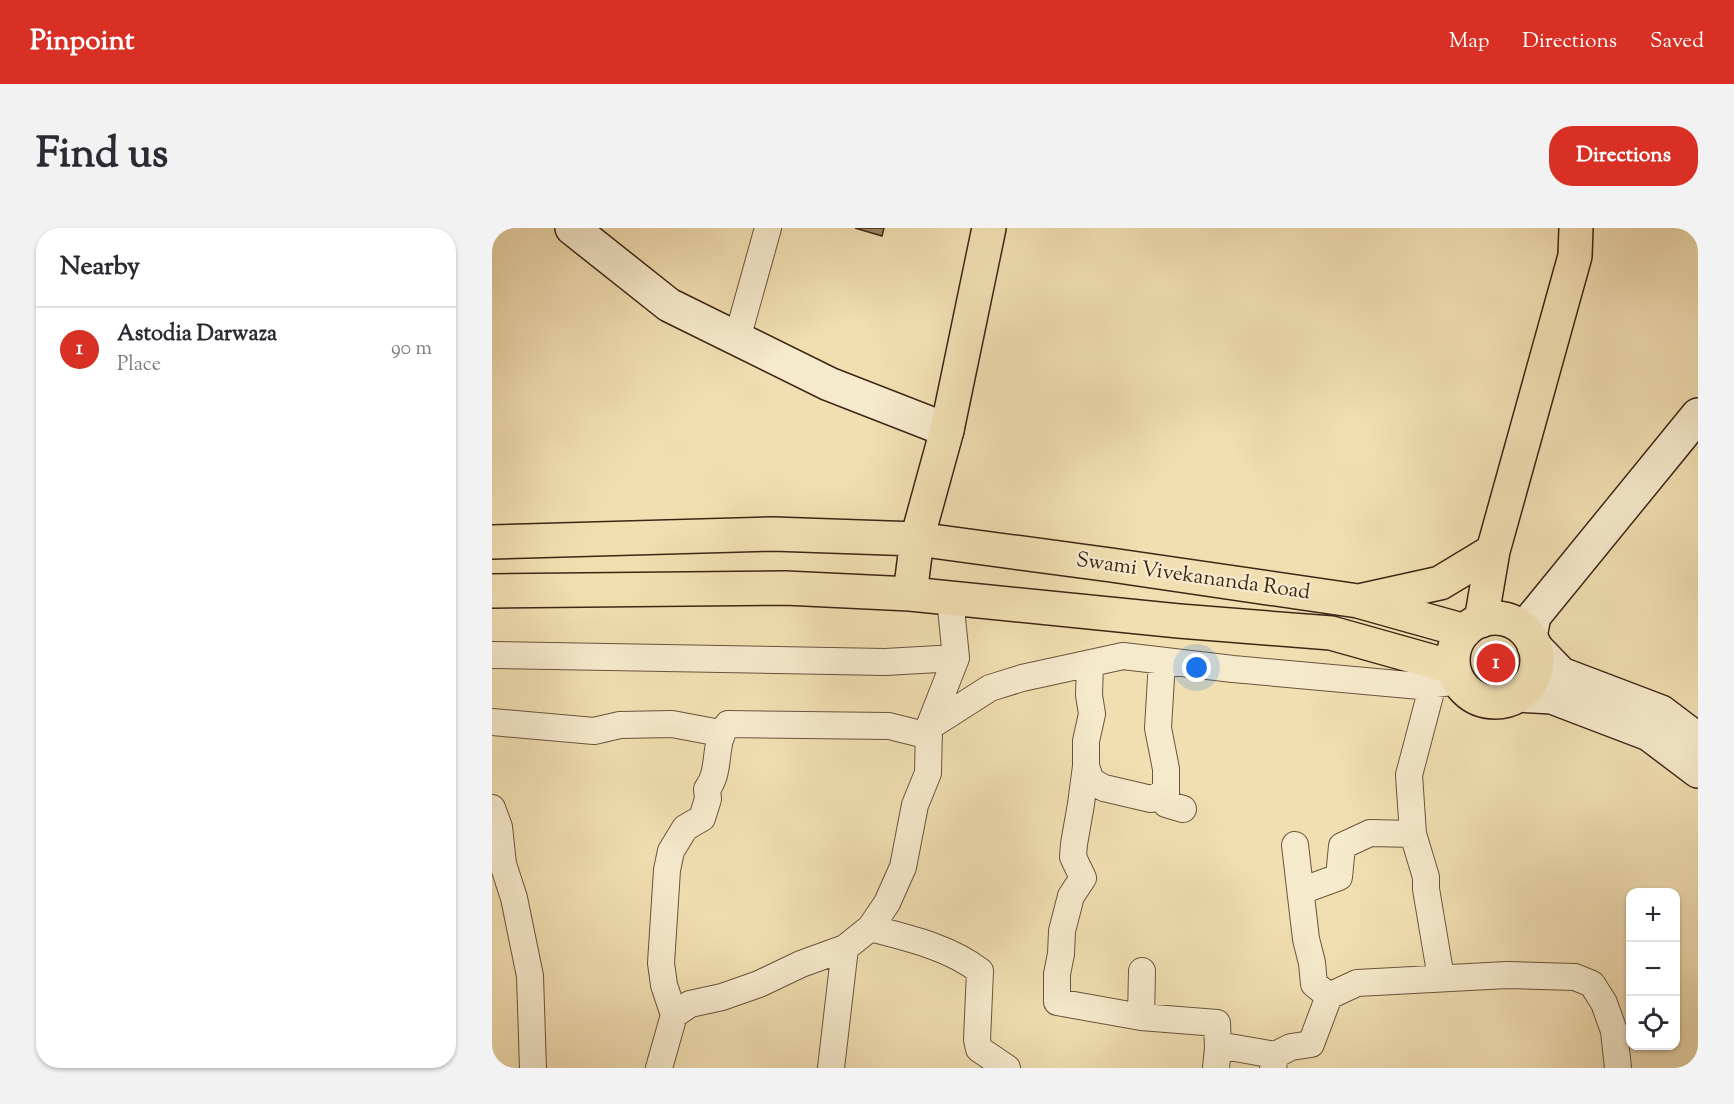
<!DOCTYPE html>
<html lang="en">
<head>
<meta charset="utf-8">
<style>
	:root { --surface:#fff; --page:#f2f2f3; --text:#2b2b33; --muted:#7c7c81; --line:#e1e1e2; --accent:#d93025 }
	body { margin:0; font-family:"Sorts Mill Goudy",serif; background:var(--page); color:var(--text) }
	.controls { position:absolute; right:18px; bottom:18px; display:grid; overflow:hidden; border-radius:12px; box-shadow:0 2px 4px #0004 }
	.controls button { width:54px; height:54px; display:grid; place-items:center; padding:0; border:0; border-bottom:2px solid var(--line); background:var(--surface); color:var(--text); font:30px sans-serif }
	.you { position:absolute; left:705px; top:440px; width:21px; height:21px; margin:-15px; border:4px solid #fff; border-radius:50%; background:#1a73e8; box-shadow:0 0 0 9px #1a73e833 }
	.badge { display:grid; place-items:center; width:39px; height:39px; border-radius:50%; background:var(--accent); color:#fff; font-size:20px; font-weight:700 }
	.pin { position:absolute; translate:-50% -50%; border:3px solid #fff; box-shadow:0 2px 6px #0006 }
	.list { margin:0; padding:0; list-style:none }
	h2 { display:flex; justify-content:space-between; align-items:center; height:78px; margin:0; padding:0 24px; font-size:26px }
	h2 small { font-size:20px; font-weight:400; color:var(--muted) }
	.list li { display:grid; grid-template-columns:39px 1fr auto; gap:18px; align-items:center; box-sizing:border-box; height:84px; padding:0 24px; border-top:2px solid var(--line) }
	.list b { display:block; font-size:22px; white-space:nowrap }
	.list p { margin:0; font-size:20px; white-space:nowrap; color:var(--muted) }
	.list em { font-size:20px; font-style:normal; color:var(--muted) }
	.icon { flex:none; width:33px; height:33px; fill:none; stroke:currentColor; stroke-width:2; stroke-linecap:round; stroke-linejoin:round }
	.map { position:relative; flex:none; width:1206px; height:840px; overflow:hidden; border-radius:24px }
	header { display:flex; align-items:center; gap:36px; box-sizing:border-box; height:84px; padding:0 30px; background:var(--accent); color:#fff }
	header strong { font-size:28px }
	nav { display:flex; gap:33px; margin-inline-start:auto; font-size:21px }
	.intro { display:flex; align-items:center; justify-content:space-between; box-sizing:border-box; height:144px; padding:0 36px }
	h1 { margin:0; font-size:42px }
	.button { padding:15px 27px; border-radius:24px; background:var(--accent); color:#fff; font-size:21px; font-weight:700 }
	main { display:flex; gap:36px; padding:0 36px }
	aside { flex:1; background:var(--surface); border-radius:24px; box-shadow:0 2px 4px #0004 }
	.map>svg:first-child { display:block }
	.building { fill:#9b8667; stroke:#3e2615; stroke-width:1.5 }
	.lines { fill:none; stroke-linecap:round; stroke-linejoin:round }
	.street-casing { stroke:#6b543c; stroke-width:28 }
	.secondary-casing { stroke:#3e2615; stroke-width:36 }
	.primary-casing { stroke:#3e2615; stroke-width:36 }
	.street { stroke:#f6eacd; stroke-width:26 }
	.secondary { stroke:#f6eacd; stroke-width:33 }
	.primary { stroke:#f1dfb2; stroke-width:33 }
	.labels { text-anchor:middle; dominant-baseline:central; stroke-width:4.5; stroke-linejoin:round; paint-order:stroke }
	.street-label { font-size:21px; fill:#3e2615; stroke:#f6eacd }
</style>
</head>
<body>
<header>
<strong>Pinpoint</strong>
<nav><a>Map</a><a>Directions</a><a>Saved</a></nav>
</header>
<div class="intro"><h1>Find us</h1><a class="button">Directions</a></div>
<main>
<aside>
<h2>Nearby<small></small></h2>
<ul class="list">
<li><span class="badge">1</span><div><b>Astodia Darwaza</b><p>Place</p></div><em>90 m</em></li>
</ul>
</aside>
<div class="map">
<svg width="1206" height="840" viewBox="0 0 1206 840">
	<rect width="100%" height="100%" fill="#f1dfb2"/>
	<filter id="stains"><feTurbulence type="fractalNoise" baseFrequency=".00333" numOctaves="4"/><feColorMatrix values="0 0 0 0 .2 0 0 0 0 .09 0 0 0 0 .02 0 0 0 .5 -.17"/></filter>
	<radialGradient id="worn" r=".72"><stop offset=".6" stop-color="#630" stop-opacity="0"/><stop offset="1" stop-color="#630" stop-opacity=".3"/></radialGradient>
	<path class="building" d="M363,0H392L390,8Z"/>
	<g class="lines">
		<g class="street-casing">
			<path id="street" d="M245,111L276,0
				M0,427L393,434L464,430L458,370
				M670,433L666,500L674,541V576L691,581
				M598,435L597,467L600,486L594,513V538L599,553L612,560L659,571L672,565
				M0,494L102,503L128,497L180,496L228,505
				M437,499L498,460L530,450L631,428L741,441L928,458L967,453
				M594,538L589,576L582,616L581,629L591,650L579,668L570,703L569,726L565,746V774L649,789
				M0,580L7,599L11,636L22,670L38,748L41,840
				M921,606L934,649V661L949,750
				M803,617L814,711L820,735L822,756L837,768L865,755L1015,747L1083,749L1100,756L1112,775L1122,803L1126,840
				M809,663L847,649L850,618L878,605L921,606L917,547L941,456
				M378,700C416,710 457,719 488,743L485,812L487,821L515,840
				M650,743L649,789L725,795L726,820L724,840
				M182,787L172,757L169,735L175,642L179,623L193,600L210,590L216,571L215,561C230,542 220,515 236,496L397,498L437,508
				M726,817L783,827
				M167,840L182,787L198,776L230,769L267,756L309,736L353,720L378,700L395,675L411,639L423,577L436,545L437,499L464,430
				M339,840L353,720
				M781,840L783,827L799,819L819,816L837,768"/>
		</g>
		<g class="secondary-casing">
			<path id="secondary" d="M80,0L177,77L337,156L455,202
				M1038,409L1042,388L1206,187
				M1042,418L1069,446L1169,484L1206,512
				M1026,467L1060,469L1157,506L1206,543"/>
		</g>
		<g class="primary-casing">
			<path id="primary" d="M0,314L281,306L425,311L619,337L866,373L973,403
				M0,363L293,360L418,366L687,393L839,405L960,439
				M418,366L425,311L455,202L497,0
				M871,372L948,355L1001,323
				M961 432a42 42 0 1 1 84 0a42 42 0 1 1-84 0Z
				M989,393L1001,323L1083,28L1084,0"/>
		</g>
		<use href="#street" class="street"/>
		<use href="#secondary" class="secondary"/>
		<use href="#primary" class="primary"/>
	</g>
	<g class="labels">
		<g class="street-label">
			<text transform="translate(701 349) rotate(8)">Swami Vivekananda Road</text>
		</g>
	</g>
	<rect width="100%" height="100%" filter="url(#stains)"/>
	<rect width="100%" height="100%" fill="url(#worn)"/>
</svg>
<div class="controls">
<button>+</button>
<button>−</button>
<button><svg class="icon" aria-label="locate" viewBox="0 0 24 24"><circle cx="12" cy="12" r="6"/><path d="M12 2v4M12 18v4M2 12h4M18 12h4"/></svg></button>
</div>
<div class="you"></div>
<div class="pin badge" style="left:1004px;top:435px">1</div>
</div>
</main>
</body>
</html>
